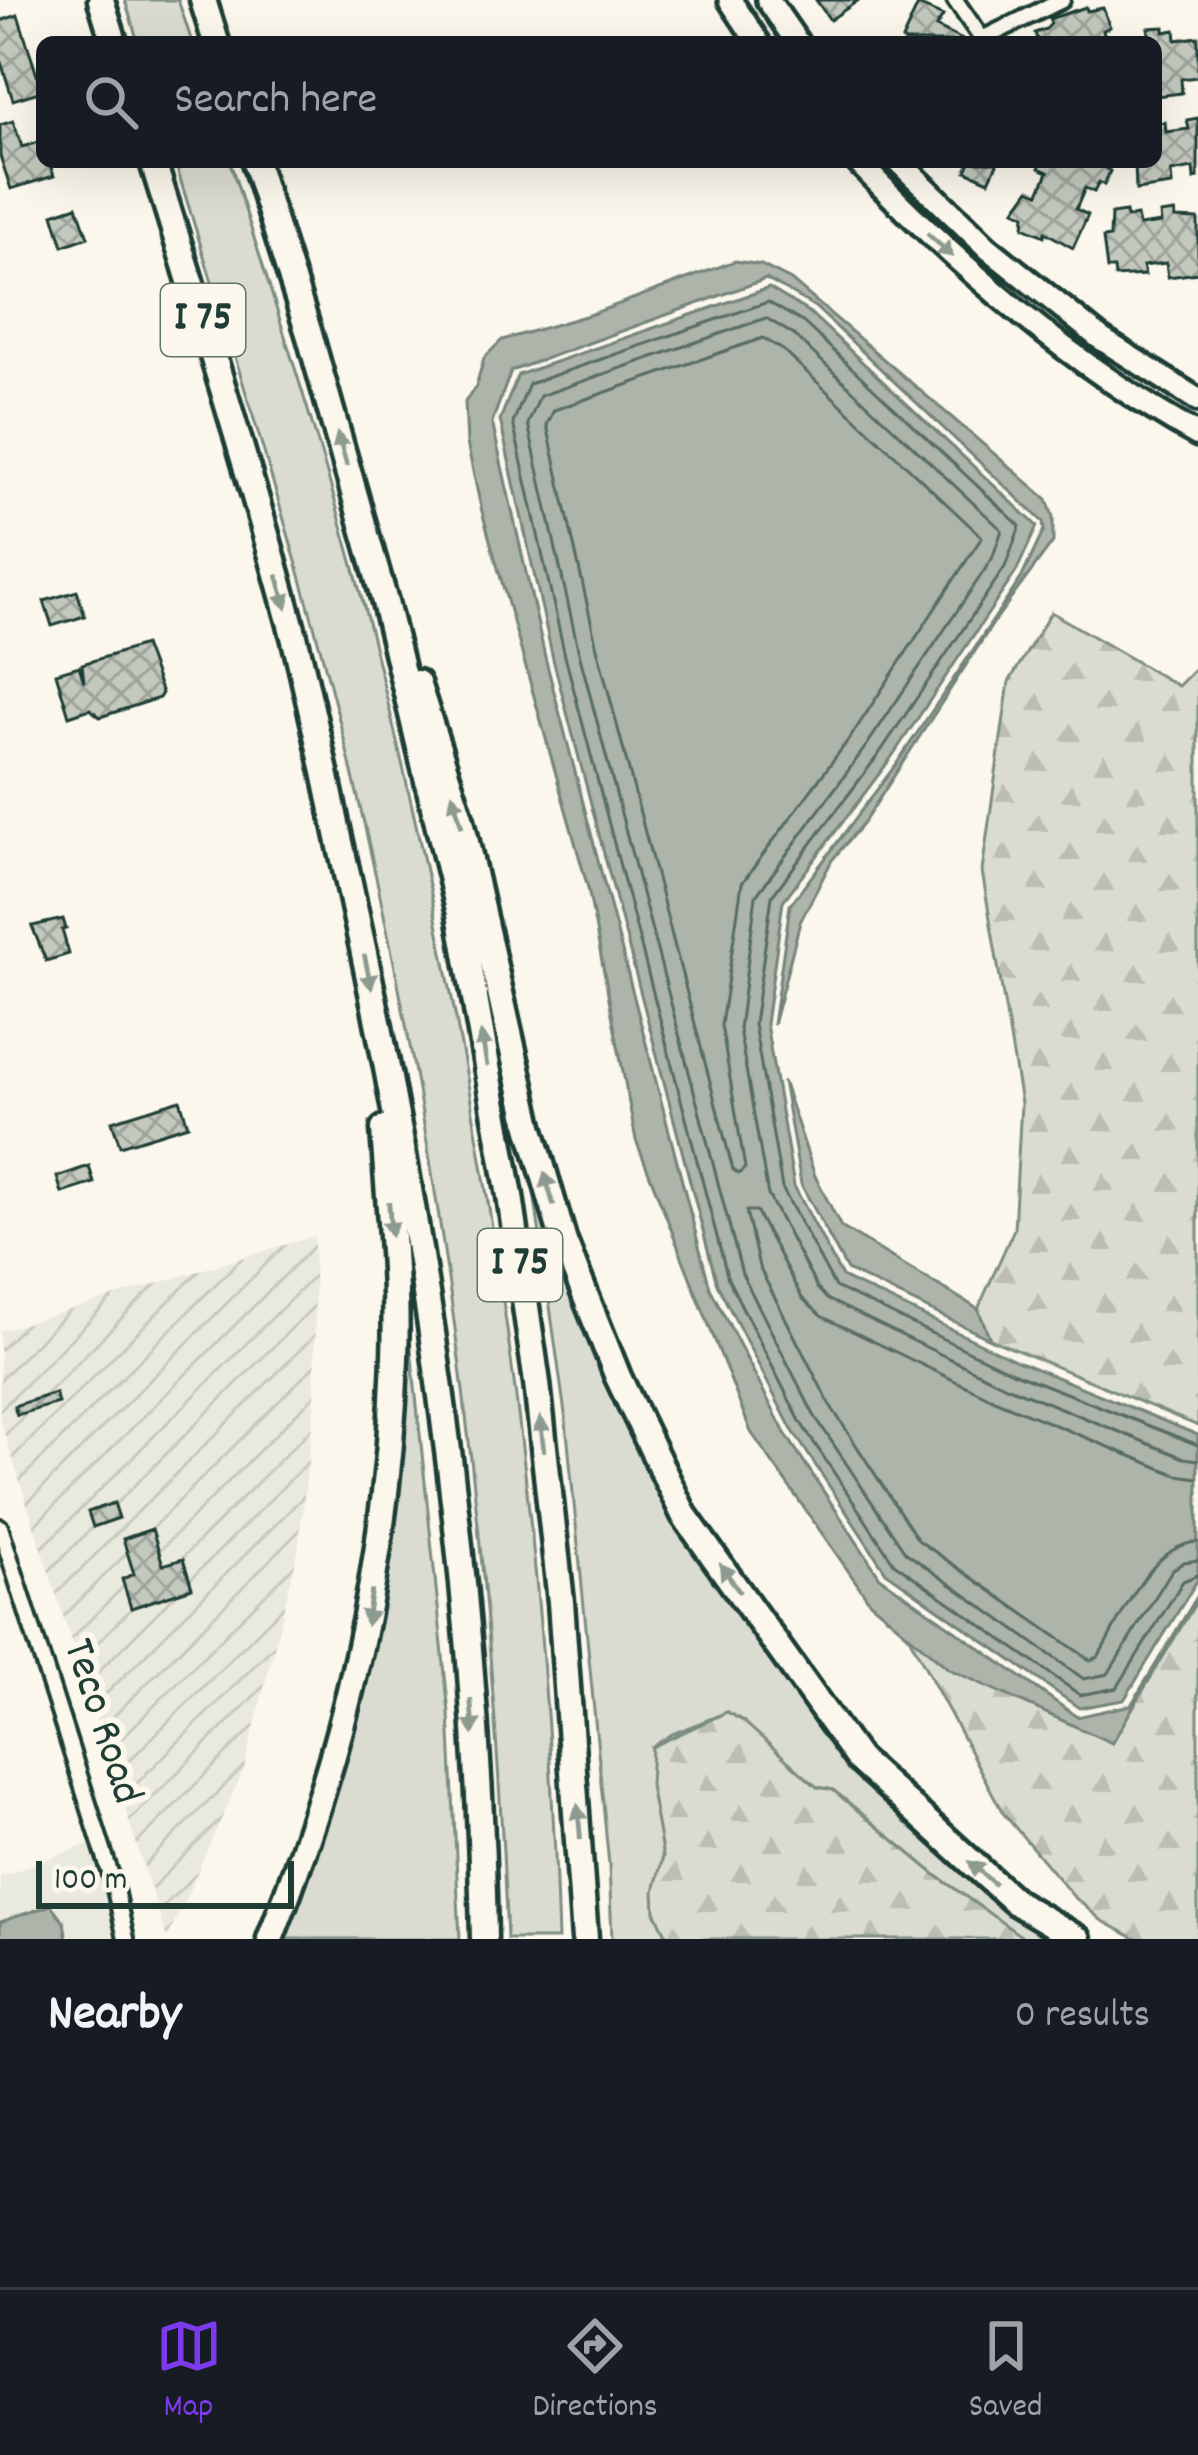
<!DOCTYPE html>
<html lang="en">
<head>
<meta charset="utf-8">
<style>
	:root { --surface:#171b24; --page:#20242c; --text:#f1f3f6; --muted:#9ea1a6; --line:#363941; --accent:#7c3aed }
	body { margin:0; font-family:Dekko,sans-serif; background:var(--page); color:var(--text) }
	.scale { position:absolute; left:36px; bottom:30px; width:258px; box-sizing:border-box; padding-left:12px; border:6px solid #1f3d34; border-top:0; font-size:33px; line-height:42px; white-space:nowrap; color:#1f3d34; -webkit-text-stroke:9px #fbf7ec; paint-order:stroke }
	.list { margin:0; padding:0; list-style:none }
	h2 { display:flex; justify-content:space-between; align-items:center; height:156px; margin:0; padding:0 48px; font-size:51px }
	h2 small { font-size:39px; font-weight:400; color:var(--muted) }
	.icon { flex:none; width:66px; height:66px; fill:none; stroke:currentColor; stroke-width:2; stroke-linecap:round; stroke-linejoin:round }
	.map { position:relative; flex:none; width:1198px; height:1939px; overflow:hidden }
	.search { position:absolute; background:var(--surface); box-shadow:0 12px 48px #0002; left:36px; right:36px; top:36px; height:132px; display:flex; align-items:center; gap:30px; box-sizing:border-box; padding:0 42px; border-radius:18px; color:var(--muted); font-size:45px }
	.sheet { height:348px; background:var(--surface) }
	nav { display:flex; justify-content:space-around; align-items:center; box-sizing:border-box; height:168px; border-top:3px solid var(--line); background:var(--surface); font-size:33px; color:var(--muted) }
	nav a { display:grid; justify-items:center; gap:6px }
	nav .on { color:var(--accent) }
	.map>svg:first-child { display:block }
	.built { fill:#eae9de }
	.industrial { fill:url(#industrial-furrows) }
	.green { fill:#dbdcd1; stroke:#7d8c82; stroke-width:3 }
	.forest { fill:url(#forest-firs); stroke:#7d8c82; stroke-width:3 }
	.water { fill:#adb4aa; stroke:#74847b; stroke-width:3 }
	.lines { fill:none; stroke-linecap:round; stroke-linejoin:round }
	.shore { stroke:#586d63; stroke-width:3 }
	.building { fill:url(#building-cross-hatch); stroke:#1f3d34; stroke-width:3 }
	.street-casing { stroke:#1f3d34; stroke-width:22 }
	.secondary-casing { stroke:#1f3d34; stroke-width:30 }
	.highway-casing { stroke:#1f3d34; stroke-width:33 }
	.street { stroke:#fbf7ec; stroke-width:14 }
	.secondary { stroke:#fbf7ec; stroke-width:21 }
	.highway { stroke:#fbf7ec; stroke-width:24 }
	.oneway { fill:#8d9a90 }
	.labels { text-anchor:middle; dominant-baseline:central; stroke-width:12; stroke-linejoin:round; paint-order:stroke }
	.shield { fill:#fbf7ec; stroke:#61756b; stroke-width:3 }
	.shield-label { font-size:42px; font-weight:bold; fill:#1f3d34 }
	.street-label { font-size:45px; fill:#1f3d34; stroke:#fbf7ec }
</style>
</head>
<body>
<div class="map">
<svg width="1198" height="1939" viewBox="0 0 1198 1939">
	<defs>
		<pattern id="industrial-furrows" width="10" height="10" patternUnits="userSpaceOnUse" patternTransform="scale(3)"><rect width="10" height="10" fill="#eae9de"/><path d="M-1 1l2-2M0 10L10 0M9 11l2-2" fill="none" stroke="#c8c9bf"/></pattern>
		<pattern id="forest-firs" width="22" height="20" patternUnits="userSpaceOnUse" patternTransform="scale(3)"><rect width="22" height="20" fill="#dbdcd1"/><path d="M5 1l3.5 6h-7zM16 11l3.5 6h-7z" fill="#bcbeb4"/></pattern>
		<pattern id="building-cross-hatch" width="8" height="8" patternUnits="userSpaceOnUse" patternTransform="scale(3)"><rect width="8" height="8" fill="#c4c9be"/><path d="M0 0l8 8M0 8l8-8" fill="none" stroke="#9fa49b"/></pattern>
	</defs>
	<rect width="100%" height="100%" fill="#fbf7ec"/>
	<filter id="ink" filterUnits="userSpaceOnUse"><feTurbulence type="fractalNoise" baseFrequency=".00833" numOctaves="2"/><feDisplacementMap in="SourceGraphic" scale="24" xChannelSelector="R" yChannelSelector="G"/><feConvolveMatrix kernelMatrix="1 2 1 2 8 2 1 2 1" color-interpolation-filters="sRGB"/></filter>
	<g filter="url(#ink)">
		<path class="built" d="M91,1843L117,1939H67L64,1922H0V1877Z"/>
		<path class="industrial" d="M314,1236L315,1398L298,1551L244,1769L167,1939L0,1420V1331Z"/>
		<path class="green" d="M125,0H178L192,42H138Z
			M175,162H230C279,318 331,475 371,634C478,1060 546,1499 558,1939H507C491,1535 441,1132 344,739C295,545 234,354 175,162Z
			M533,1185H539L703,1557L744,1621L782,1673L1058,1939H1025L1012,1931L937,1876L833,1790L817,1787L727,1712L672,1734L652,1747C655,1783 661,1819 662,1855C664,1894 643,1897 669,1939H612L609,1865L566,1421Z
			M402,1319H408L449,1713L460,1939H278L336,1776Z"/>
		<path class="forest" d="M1051,612L1178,686L1198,666V1426L990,1339L978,1309L1014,1229L1021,1103L982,871L1009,682Z
			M1198,1599V1939H1136L1101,1920L1073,1896L1003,1813L907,1633L949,1669L1112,1742Z
			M727,1712L743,1721L817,1787L833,1790L937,1876L1025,1939H669L655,1912L654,1891L663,1857L650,1785L652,1747Z"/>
		<path class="water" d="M735,261L761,265L791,280L1047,499L1053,517V542L996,619L864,822L832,860L800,922L773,1025L790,905L895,766L1022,577L1044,530L1043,522L815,307L766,279L511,371L492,422L546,661L710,1288L785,1433L880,1577L1077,1717L1131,1705L1198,1595L1112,1743L949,1669L870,1602L751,1432L636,1140L588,888L481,508L467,443L465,402L476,386L484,358L502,340L592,314Z
			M769,288L810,313L1037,526L1016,572L889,761L783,901L766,1024L794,1186L842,1277L1017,1361L1198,1435V1579L1124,1700L1079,1708L886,1572L791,1428L717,1284L553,659L500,420L518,375Z
			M783,1081L815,1176L841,1227L978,1309L990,1339L847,1270L801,1184Z
			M51,1905L64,1922L67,1939H0V1922Z"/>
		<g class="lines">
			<path class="shore" d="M763,338L783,350L982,537L852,735L742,883L721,1025L745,1168L739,1174L733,1170L597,648L547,425L554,410Z
				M1198,1445L1012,1372L835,1287L782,1188L754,1024L772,896L879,754L1005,567L1020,526L804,323L768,302L529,384L513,423L565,656L728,1279L801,1423L894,1563L1080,1695L1117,1688L1183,1581L1198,1575
				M1198,1460L1184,1458L1006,1386L827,1299L817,1288L768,1195L739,1029L756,896L867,745L992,559L1002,530L794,335L766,318L540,396L528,424L579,653L742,1274L814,1415L905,1552L1084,1679L1108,1674L1172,1570L1184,1562L1198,1560
				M1198,1478L1177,1475L999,1402L821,1316L802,1298L756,1211H746L759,1267L830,1405L918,1540L1090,1660L1098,1657C1121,1619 1150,1544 1198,1542"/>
		</g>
		<path class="building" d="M816,0H859L830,20Z
			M918,5L943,16L936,27L967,42H905L902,40Z
			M1086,7L1087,11L1103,8L1110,27L1103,30L1106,40L1038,42L1035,33L1046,29L1051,24L1049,19Z
			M18,15L42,91L13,100L0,59V21Z
			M1164,27V32L1175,30L1176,40L1198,37V77L1181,79L1182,93L1156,96V42L1146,40L1150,39L1148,28Z
			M1198,118V178L1194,179L1193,168L1171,172L1172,185L1136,190L1135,162H1156V123L1165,122L1166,132L1189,129L1187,120Z
			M13,121L22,147L42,141V162H49L54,176L11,189L0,156V125Z
			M970,162H998L989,181L966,171Z
			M1042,162H1095L1110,171L1104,185L1099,182L1094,192L1085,188L1076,209L1088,215L1073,248L1045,232L1044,236L1024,227L1025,215L1015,210L1030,189L1039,193L1048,172L1039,168Z
			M77,206L88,237L63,246L53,214Z
			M1126,212L1127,218L1137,216L1139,226L1161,223L1160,214L1175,212V218L1198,219V273L1168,277L1166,263L1143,266L1145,275L1115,277L1114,269H1107L1103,238L1110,237L1111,214Z
			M77,591L85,616L52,626L44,601Z
			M144,645L162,693L159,698L100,717L90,709L69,716L56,673L79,666L84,682L82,664Z
			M63,919L66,929L62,930L69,954L46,961L32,926Z
			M180,1100L188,1125L120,1146L112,1121Z
			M89,1166L94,1183L62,1193L57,1177Z
			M55,1393L58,1403L17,1415L14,1406Z
			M114,1503L119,1518L93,1527L88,1512Z
			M152,1529L163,1565L183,1559L192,1588L131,1608L122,1579L134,1574L123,1539Z"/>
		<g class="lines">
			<g class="street-casing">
				<path id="street" d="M955,0L982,39L1062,0
					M0,1527L114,1885L126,1939"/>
			</g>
			<g class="secondary-casing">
				<path id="secondary" d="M730,0L758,42
					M768,0L797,42
					M858,162C959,267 1070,364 1198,435
					M899,162L988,248L1100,338L1198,400"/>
			</g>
			<g class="highway-casing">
				<path id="highway" d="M101,0L114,42
					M203,0L216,42
					M153,162C201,316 249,469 291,625C312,704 327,785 345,865C423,1216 478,1579 484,1939
					M255,162L310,337L385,602L460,914L510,1196L537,1383L561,1602L585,1939
					M417,683L461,820L530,1126L564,1242L618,1377L684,1515L858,1759L1015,1902L1078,1939
					M270,1939C346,1749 388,1563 395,1358C398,1282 389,1205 384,1129"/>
			</g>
			<use href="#street" class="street"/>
			<use href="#secondary" class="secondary"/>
			<use href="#highway" class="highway"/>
		</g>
		<defs><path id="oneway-solid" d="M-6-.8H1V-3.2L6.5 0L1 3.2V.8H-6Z" transform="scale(3)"/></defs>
		<g class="oneway">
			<use href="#oneway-solid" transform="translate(940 245) rotate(42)"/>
			<use href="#oneway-solid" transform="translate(342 449) rotate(-106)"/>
			<use href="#oneway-solid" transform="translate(282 592) rotate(74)"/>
			<use href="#oneway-solid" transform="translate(457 810) rotate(-106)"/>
			<use href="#oneway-solid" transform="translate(368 972) rotate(78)"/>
			<use href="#oneway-solid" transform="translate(484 1049) rotate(-100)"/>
			<use href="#oneway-solid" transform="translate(549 1189) rotate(-106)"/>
			<use href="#oneway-solid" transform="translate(390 1219) rotate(86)"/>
			<use href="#oneway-solid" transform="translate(542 1434) rotate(-96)"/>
			<use href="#oneway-solid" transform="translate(730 1578) rotate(-125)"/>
			<use href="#oneway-solid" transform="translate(369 1608) rotate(99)"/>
			<use href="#oneway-solid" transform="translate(472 1717) rotate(86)"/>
			<use href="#oneway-solid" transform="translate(579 1822) rotate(-95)"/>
			<use href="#oneway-solid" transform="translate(982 1873) rotate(-138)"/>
		</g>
	</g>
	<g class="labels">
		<g class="shield">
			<rect x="161" y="284" width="84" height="72" rx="9"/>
			<rect x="478" y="1229" width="84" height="72" rx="9"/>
		</g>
		<g class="shield-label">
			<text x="203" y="320">I 75</text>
			<text x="520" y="1265">I 75</text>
		</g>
		<g class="street-label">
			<text transform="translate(100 1722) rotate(72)">Teco Road</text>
		</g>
	</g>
</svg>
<div class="scale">100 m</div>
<div class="search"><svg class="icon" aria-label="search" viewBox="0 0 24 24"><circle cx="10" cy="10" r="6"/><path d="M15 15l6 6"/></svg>Search here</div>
</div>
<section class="sheet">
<h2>Nearby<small>0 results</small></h2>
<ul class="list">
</ul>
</section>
<nav>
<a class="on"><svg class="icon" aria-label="map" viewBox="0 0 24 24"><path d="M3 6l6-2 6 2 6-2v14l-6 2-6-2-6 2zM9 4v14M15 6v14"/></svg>Map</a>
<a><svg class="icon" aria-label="directions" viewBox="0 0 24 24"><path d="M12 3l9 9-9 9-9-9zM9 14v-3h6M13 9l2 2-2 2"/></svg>Directions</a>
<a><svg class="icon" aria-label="saved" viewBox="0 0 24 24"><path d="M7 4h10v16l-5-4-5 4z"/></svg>Saved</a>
</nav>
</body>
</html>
